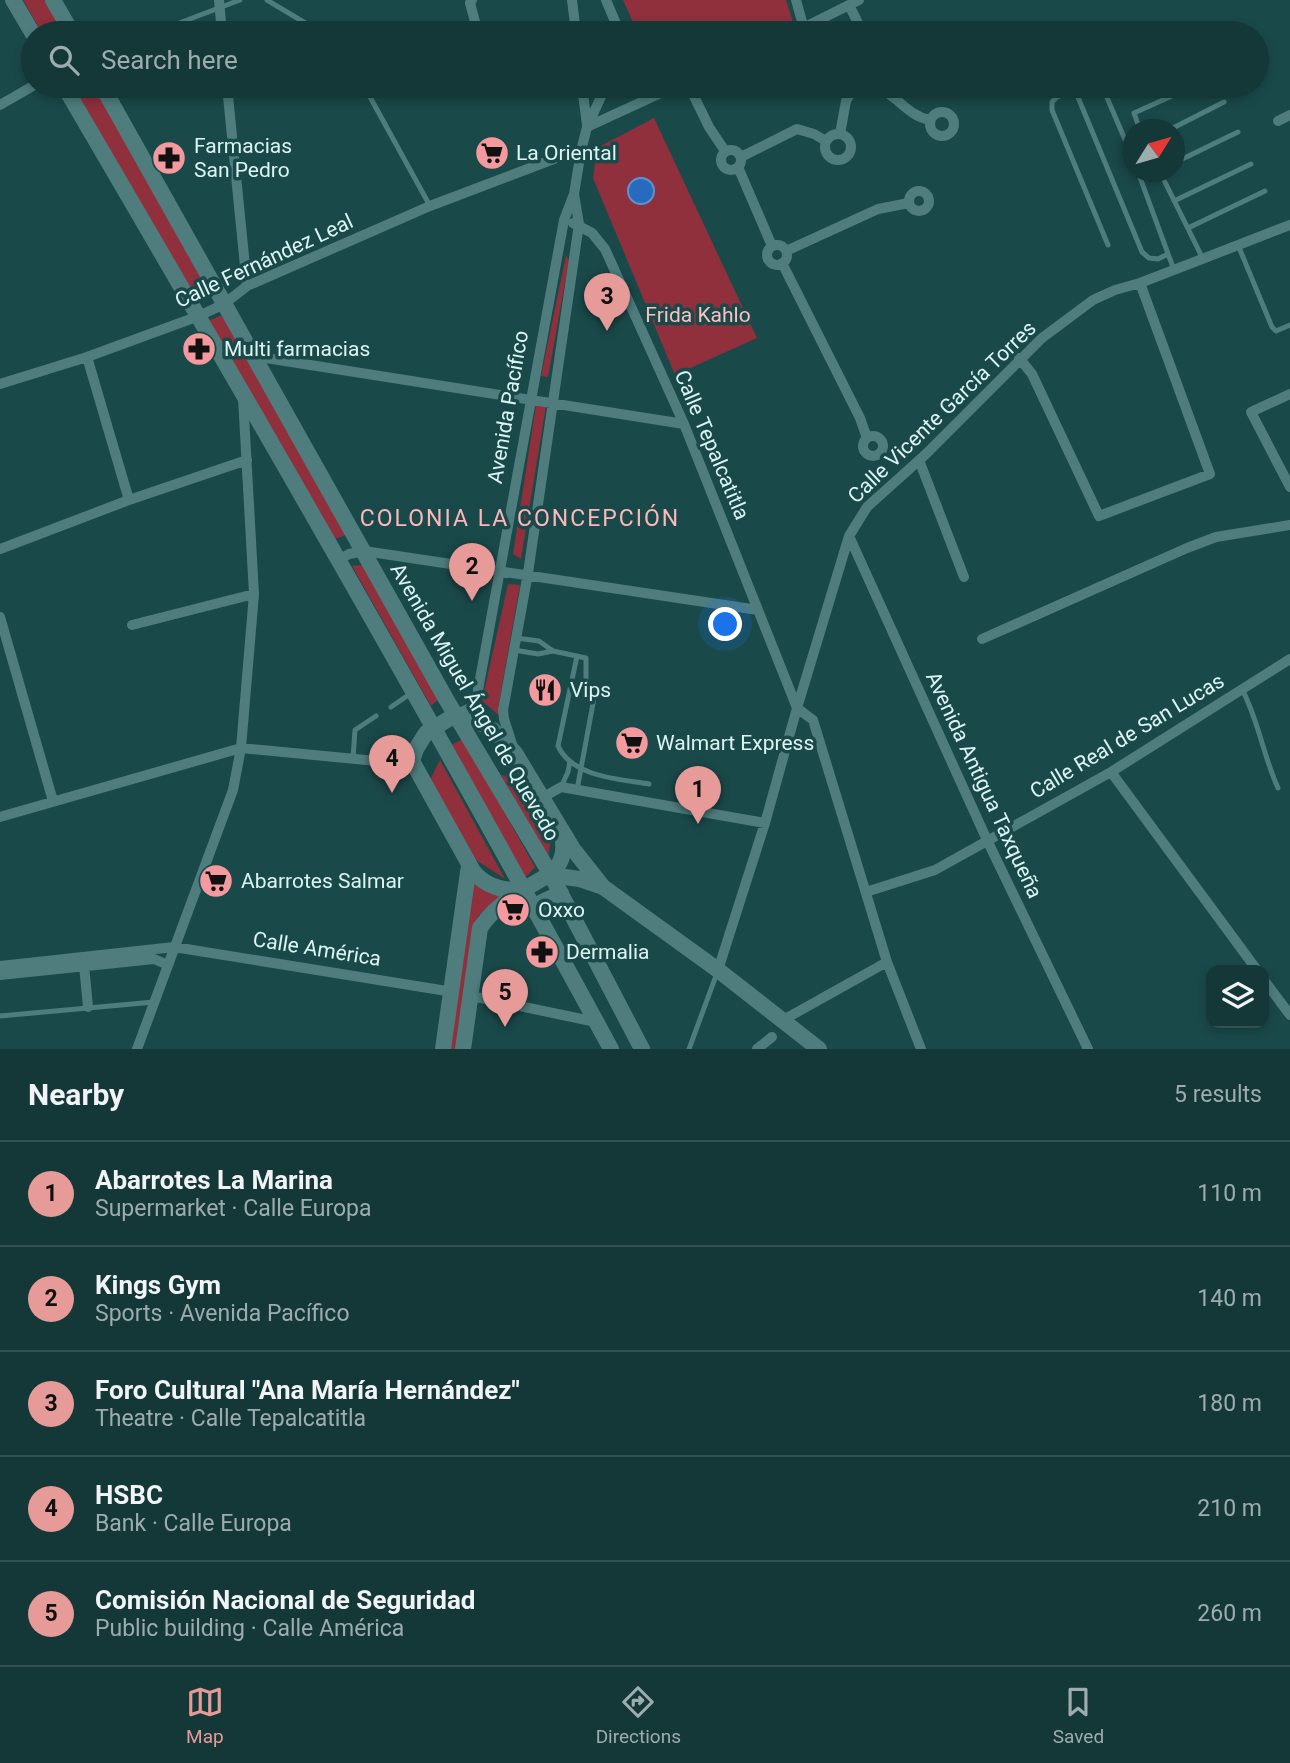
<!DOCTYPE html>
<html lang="en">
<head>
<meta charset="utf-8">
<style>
	:root { --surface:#143738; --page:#214243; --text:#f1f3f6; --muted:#9dacae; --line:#335153; --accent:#e69b98 }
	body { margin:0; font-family:Roboto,sans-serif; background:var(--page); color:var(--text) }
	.controls { position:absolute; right:21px; bottom:21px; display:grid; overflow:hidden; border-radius:14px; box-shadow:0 4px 10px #0003 }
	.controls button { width:63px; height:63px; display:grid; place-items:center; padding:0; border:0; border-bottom:2px solid var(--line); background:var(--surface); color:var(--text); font:35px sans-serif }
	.compass { position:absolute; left:1122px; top:119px; width:63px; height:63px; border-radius:50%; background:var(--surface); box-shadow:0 4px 10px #0003; rotate:53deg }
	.you { position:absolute; left:726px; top:625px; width:24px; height:24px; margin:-18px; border:5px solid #fff; border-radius:50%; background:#1a73e8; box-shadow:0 0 0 10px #1a73e833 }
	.badge { display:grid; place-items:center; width:46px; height:46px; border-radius:50%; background:var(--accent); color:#111; font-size:23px; font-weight:700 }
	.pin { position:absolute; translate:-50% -58px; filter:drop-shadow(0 2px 4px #0008) }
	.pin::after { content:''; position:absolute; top:37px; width:24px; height:21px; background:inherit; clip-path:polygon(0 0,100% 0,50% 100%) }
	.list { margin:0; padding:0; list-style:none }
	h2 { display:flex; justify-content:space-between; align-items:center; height:91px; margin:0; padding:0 28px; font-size:30px }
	h2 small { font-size:23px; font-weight:400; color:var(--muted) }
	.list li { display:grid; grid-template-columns:46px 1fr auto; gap:21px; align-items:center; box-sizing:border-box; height:105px; padding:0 28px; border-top:2px solid var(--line) }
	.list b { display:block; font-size:26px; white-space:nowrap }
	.list p { margin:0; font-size:23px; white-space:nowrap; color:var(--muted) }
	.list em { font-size:23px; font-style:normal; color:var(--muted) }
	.icon { flex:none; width:38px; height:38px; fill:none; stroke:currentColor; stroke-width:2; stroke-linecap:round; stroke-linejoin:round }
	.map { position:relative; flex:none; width:1290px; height:1049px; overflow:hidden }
	.search { position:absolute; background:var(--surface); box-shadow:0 4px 10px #0003; left:21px; right:21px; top:21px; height:77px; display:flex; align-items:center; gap:18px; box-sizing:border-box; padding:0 24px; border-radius:38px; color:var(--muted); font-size:26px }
	.sheet { height:616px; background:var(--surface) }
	nav { display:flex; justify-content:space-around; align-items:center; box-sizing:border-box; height:98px; border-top:2px solid var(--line); background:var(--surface); font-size:19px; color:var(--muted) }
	nav a { display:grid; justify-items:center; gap:4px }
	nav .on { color:var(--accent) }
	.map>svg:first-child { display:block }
	.green { fill:#8f303c }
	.water { fill:#286abe; stroke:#5e93ce; stroke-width:2 }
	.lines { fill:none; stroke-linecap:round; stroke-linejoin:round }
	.lane { stroke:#4f7d7e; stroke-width:5 }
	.street { stroke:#4f7d7e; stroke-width:10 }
	.secondary { stroke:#4f7d7e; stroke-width:16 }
	.labels { text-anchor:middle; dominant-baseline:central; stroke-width:7; stroke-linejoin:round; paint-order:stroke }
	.poi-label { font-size:21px; fill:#dcf4f4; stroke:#1a494a; text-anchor:start }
	.street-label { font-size:21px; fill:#dcf4f4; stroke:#1a494a }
	.park-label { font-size:21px; fill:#fcbfc1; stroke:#1a494a }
	.neighbourhood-label { font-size:23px; letter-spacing:2px; fill:#fbb7b9; stroke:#1a494a }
</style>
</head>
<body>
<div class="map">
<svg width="1290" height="1049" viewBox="0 0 1290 1049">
	<rect width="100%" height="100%" fill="#1a494a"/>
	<path class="green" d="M23,0H45L65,33H42Z
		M623,0H786L794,25L775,33H638Z
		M73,86H95L205,283L191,290Z
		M654,118L757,338L675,375L593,178L597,148Z
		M566,255L569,261L548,377L541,376Z
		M222,315L346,535L332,540L208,321Z
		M536,405L546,406L521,559L513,554Z
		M362,565L440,698L431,706L352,566Z
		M508,584L520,585L498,708L500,716L482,701Z
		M463,739L535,867L525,878L451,745Z
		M440,760L505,879L470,856L429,782Z
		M501,775L519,778L552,833L548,858Z
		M473,880L503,895L478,916L456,1049H448Z"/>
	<path class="water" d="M628 191a13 13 0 1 1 26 0a13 13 0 1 1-26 0Z"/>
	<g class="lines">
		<path class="lane" d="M267,0L322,33
			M153,33L240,0
			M364,86L430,206
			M1088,86L1057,97L1052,102V110L1108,245
			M1102,86L1132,156
			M1075,90L1142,252L1149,258L1158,259L1168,254
			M1140,130L1134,113L1194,86
			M1169,130L1224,102
			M1174,163L1238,132
			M1138,172L1174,270
			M1160,172L1203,259
			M1174,201L1251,164
			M1188,228L1265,191
			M1238,245L1272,327L1276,331L1290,325
			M516,638L539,641L553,651
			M514,650L538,654L553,651L586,658V679L594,698L577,790
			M577,656L558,746C572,777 619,779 649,784
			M1242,689C1259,722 1263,755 1278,788
			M391,707L410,694
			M353,758L355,730L376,716
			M561,787L568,772L570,761
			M0,1016L154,1002
			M689,1049L717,973"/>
		<path class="street" d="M219,0L222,33
			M472,0L470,3L478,33
			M572,0L576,33
			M606,0L620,33
			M796,0L804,29
			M849,5L863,33
			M793,33L859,0
			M227,86L247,286
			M582,86L587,125
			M689,86L709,127L725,151
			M877,86C897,96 908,116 930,120
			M0,105L33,86
			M930 124a12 12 0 1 1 24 0a12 12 0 1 1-24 0Z
			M1278,121L1290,115
			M587,127L676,86
			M825 147a13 13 0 1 1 26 0a13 13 0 1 1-26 0Z
			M840,134L846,101L855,86
			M721 160a10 10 0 1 1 20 0a10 10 0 1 1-20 0Z
			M741,157L797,129L814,134L826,141
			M738,167L772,246
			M909 201a10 10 0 1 1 20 0a10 10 0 1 1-20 0Z
			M573,223L592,233L605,249L684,424L797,708
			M767 255a10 10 0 1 1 20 0a10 10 0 1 1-20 0Z
			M786,251L878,209L909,203
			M782,263L860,418L867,438
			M253,356L684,424
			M87,357L129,500
			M1019,358L1032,374L1099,516L1210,474L1140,283
			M0,384L87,357L199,316L224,304L247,286L430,206L559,157L581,151
			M1290,394L1251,412L1290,487
			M863 446a10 10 0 1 1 20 0a10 10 0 1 1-20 0Z
			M919,460L964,577
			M849,536L987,840L1088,1049
			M0,549L129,500L247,460
			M337,561L349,554L364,551L758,610
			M0,617L53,801
			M132,625L254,594
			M982,639L1187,548L1216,537L1290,525
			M797,708L813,720L887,962L921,1049
			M457,714L470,708L476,701L564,220L574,194L581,151L587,127L606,86
			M513,747L504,719L503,710L528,573L579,224L574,194
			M1111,772L1257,970
			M542,798L561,787L765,823
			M0,817L241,748L387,762L412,761
			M866,892L935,870L1111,772L1290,659
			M84,965L88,1007
			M0,966L174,947L453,992
			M718,970L765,823L797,708L849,536L867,507L926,454L1042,338L1093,300L1115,290L1140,283L1290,225
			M0,975L154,959L168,965
			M1264,980L1290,1015
			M471,996L596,1022
			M783,1020L887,962
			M137,1049L233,790L241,748L254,594L243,398
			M757,1049L772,1037"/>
		<path class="secondary" d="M13,0L33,34
			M53,0L72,33
			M64,86C250,404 435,724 611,1049
			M102,86L446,699L551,875L642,1049
			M551,875L579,879L603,887
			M522,890C503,891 485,886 473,871L412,761L416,749L426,733L455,715L466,716L493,730L515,753L573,849L603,887L718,970L819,1049
			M532,907L561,893
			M443,1049L469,865
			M463,1049L480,928C491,912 504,901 521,891C547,875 569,871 562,834"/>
	</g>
	<defs>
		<g id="supermarket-disc" transform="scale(1.75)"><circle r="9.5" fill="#f49a9f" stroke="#1a494a"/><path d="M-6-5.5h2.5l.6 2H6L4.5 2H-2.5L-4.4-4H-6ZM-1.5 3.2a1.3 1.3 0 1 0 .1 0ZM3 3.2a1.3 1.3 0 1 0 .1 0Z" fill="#111"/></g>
		<g id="pharmacy-disc" transform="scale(1.75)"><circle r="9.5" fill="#f49a9f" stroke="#1a494a"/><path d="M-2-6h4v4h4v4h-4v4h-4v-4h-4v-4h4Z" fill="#111"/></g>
		<g id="restaurant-disc" transform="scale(1.75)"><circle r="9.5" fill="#f49a9f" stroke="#1a494a"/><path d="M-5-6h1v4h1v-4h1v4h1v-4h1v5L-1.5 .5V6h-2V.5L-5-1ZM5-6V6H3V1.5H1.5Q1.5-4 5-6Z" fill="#111"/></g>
	</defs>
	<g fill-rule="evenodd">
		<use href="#supermarket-disc" x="492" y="153"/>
		<use href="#pharmacy-disc" x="169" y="158"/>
		<use href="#pharmacy-disc" x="199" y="349"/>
		<use href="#restaurant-disc" x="545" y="690"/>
		<use href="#supermarket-disc" x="632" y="743"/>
		<use href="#supermarket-disc" x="216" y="881"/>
		<use href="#supermarket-disc" x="513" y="910"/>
		<use href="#pharmacy-disc" x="542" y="952"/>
	</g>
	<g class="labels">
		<g class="poi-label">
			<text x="194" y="146">Farmacias<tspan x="194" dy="24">San Pedro</tspan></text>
			<text x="516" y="153">La Oriental</text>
			<text x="224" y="349">Multi farmacias</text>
			<text x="570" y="690">Vips</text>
			<text x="656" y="743">Walmart Express</text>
			<text x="241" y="881">Abarrotes Salmar</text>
			<text x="538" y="910">Oxxo</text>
			<text x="566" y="952">Dermalia</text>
		</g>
		<g class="street-label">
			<text transform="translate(264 261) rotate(-25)">Calle Fernández Leal</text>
			<text transform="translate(508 407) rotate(-80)">Avenida Pacífico</text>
			<text transform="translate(942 412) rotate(-44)">Calle Vicente García Torres</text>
			<text transform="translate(712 445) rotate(67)">Calle Tepalcatitla</text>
			<text transform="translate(475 702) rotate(60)">Avenida Miguel Ángel de Quevedo</text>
			<text transform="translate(1127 736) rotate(-31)">Calle Real de San Lucas</text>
			<text transform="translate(984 785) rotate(65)">Avenida Antigua Taxqueña</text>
			<text transform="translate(317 949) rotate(9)">Calle América</text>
		</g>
		<g class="park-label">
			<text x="698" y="315">Frida Kahlo</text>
		</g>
		<g class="neighbourhood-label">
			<text x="520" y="518">COLONIA LA CONCEPCIÓN</text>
		</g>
	</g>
</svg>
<div class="controls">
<button><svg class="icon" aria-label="layers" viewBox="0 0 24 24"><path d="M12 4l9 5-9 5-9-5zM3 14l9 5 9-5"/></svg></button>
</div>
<svg class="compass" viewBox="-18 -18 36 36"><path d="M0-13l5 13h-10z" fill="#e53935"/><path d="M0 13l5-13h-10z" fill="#9dacae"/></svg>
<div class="you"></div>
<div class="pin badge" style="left:698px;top:824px">1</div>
<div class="pin badge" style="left:472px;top:601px">2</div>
<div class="pin badge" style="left:607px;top:331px">3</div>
<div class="pin badge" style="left:392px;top:793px">4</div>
<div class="pin badge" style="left:505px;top:1027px">5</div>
<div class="search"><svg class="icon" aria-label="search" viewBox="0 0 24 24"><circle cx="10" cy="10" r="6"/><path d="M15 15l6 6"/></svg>Search here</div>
</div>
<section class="sheet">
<h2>Nearby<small>5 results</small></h2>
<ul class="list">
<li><span class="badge">1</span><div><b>Abarrotes La Marina</b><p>Supermarket · Calle Europa</p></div><em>110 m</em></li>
<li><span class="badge">2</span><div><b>Kings Gym</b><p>Sports · Avenida Pacífico</p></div><em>140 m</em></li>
<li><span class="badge">3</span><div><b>Foro Cultural &quot;Ana María Hernández&quot;</b><p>Theatre · Calle Tepalcatitla</p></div><em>180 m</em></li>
<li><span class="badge">4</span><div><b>HSBC</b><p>Bank · Calle Europa</p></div><em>210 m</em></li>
<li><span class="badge">5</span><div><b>Comisión Nacional de Seguridad</b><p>Public building · Calle América</p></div><em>260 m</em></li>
</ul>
</section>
<nav>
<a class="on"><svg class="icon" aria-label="map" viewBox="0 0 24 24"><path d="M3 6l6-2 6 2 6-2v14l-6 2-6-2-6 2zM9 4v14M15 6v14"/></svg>Map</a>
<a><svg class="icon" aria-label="directions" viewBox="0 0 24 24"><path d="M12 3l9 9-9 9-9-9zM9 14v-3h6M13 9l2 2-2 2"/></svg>Directions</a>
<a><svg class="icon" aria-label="saved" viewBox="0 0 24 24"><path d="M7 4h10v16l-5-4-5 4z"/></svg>Saved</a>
</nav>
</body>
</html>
